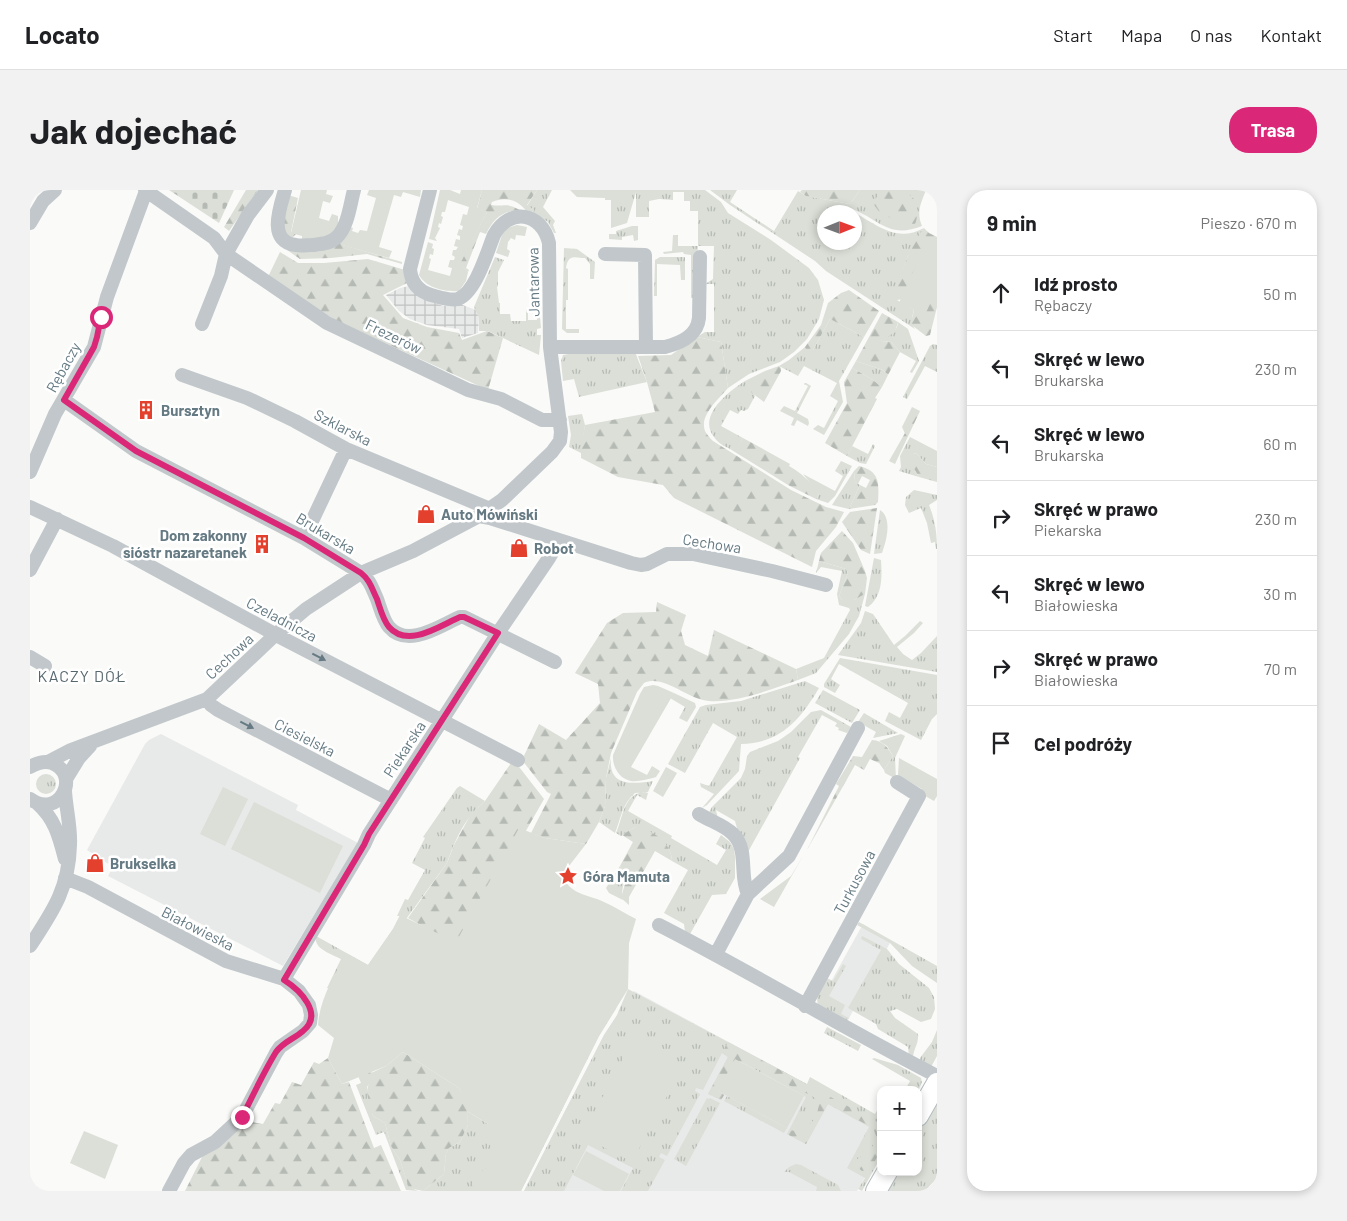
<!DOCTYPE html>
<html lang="pl">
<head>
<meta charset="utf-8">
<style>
	:root { --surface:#fff; --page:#f2f2f2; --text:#202124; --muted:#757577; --line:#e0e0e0; --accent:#db2777 }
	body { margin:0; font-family:Barlow,sans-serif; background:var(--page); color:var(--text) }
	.controls { position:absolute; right:15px; bottom:15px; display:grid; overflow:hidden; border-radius:10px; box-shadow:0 2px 8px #0003 }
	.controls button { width:45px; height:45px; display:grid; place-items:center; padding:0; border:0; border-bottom:1px solid var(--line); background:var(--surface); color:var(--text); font:25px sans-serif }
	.compass { position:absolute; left:787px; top:15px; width:45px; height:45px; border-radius:50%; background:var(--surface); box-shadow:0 2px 8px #0003; rotate:89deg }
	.stop { position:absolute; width:15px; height:15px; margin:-11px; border:4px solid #db2777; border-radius:50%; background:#fff }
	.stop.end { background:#db2777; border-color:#fff; box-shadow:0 1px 5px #0008 }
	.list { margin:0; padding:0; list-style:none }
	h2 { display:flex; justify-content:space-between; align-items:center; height:65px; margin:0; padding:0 20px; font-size:21px }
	h2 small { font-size:16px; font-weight:400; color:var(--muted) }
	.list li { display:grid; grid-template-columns:32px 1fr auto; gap:15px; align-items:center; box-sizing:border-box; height:75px; padding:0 20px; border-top:1px solid var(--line) }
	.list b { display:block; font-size:19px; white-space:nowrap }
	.list p { margin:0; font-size:16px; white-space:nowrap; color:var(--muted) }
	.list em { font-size:16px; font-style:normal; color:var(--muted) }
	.icon { flex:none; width:28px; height:28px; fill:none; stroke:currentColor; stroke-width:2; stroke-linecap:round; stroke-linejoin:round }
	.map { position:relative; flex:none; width:907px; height:1001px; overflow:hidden; border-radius:20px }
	header { display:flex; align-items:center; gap:30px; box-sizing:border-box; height:70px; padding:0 25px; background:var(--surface); border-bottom:1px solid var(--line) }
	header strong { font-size:24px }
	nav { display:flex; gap:28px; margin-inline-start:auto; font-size:18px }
	.intro { display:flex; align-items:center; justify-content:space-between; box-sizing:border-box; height:120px; padding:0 30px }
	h1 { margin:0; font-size:35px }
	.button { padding:12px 22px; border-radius:20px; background:var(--accent); color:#fff; font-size:18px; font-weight:700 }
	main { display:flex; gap:30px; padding:0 30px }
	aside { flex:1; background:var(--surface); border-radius:20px; box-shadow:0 2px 8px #0003 }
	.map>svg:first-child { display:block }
	.built { fill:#e8eae9 }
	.industrial { fill:url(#industrial-grid) }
	.grass { fill:url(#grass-tufts); fill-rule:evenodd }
	.forest { fill:url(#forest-firs) }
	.cemetery { fill:url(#cemetery-stones) }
	.green { fill:#dbdfd7 }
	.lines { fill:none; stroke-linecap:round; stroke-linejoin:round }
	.secondary-casing { stroke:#b3bbbf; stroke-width:22 }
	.street { stroke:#c1c7ca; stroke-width:14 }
	.secondary { stroke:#fff; stroke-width:20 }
	.oneway { fill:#657a83 }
	.route { stroke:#db2777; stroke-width:6 }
	.labels { text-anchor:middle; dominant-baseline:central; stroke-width:5; stroke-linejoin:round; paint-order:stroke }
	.street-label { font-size:15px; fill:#657a83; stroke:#fff }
	.poi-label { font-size:15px; font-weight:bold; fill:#657a83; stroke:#fff; text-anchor:start }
	.neighbourhood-label { font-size:16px; letter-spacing:1px; fill:#57676e; stroke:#fff }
</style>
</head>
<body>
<header>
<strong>Locato</strong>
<nav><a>Start</a><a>Mapa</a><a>O nas</a><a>Kontakt</a></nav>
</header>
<div class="intro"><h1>Jak dojechać</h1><a class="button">Trasa</a></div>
<main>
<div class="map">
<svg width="907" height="1001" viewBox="0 0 907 1001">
	<defs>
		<pattern id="industrial-grid" width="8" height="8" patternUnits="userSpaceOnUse" patternTransform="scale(1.25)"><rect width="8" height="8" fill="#e8eae9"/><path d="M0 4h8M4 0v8" fill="none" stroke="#c0c3c2"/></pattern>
		<pattern id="grass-tufts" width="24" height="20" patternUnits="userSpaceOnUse" patternTransform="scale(1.25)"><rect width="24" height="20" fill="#dbdfd7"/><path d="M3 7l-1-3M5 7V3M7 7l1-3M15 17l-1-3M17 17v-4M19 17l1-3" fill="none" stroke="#b5bab4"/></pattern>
		<pattern id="forest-firs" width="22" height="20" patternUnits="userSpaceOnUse" patternTransform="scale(1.25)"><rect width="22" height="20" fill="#dbdfd7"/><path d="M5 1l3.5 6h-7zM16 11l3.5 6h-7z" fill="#b5bab4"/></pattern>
		<pattern id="cemetery-stones" width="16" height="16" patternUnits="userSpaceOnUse" patternTransform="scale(1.25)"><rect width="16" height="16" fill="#dbdfd7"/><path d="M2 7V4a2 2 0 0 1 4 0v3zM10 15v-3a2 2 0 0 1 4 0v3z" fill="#b5bab4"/></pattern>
	</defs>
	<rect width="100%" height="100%" fill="#fafaf8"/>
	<path class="built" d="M131,544L268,615L266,620L328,653L253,776L78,686L83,677L57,660L115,554L119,550Z
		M833,734L861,751L817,832L788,815Z
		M604,801L851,934V959L827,1001H494L574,845Z"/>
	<path class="industrial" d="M379,96L392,108L413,116L430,114L446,120L449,128L448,143L432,148L429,139L397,135L380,129L369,121L356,105L370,98Z"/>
	<path class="grass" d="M507,0H522L513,17L525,31L523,35L526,43H524L518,32L502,22L504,20L497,16Z
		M581,0H675L691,12L698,23L741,50L779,78L788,90L794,110L789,129L777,149L764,162L750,172L719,184L698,198L691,152L667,147L675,142H684V94H675L683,89L684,56H668L664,108H661V65L654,64L653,62L634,64L633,62L642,61L643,45H648V56H668V21H660V11H654V2H643V10L629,9L619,11V27H606V2L597,33L581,38Z
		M680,0H707L700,12L744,41L768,1L776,6L820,14L830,0H896C891,13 886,22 892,36C857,50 848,27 817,17L815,18C843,30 863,55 894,38L878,66L870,86L867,110L884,120C882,125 881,134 885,139L796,81L785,71L700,15ZM794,22H824V52H794Z
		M602,36H608V50L604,51L603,45L592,47V50L579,49V44H586V41Z
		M534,58L547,59L565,72L564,89H560V74L555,68C546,68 538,63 536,78L538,79V110H536V139H549V143H537L532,139Z
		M465,67L474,70L468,82V96L467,97L469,113H470V124H480L481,131H496V120H498V130H507V125L510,127L511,138L507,139V145H511L509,165L458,141H449V128L444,117Z
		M630,67H655V90H651L650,75L627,74V106H624L625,70Z
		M800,129L834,147L809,191L813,212L794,245L783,239L788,235L794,238L808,211L800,206L807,193L774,176L768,186L749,176L759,170L775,157L776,160H783Z
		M868,132L878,139L889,171L882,183L880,182L886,171L870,162L861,152L851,151C857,145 867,144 868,132Z
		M903,154L907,155V182L895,176L877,209L873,207L900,156Z
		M605,162L617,192L549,207L544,189L533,191L531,171L533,165L544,163Z
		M826,171L853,180L858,185L852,197L840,188L822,178Z
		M715,191L725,206L718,219L714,221L711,220L708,224L700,220L691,236L713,248L707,258L700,259C694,256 688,253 684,247C667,226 699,201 715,191Z
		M776,193L781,196L767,223L778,229L779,233L778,236L767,230L764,236L761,235L764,228L750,221L754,216L765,221L778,196L774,194Z
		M552,224L555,235L551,263L539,257L541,245L538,226Z
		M880,247L907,261V277L896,274L887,264L883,263L885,281L889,287L869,281L871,277L870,266Z
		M843,254L845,256L836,274L830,273L817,266L822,256L838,264Z
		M811,271L822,276L805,306L798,313L786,309L789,304L773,284L805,301L813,286L805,281Z
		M824,281L825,292L830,295L819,319L802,315Z
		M884,300L907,305V310L899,315C905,330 907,343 907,359H906L905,352L901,353L897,333L891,318L879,323L875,315L876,307Z
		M850,320C863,328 856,352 852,363L844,364Z
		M844,368L851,370C852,386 853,406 838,417L835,416Z
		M789,371L816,379L818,383L809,406L812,410H824L835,404L829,426L819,444L786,483L768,490L766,479L794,468L820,420L819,418L809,415L807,404L812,381L791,377L786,383Z
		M835,421L843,424L864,455L875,446L890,431L893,433L884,443L867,457L873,464L882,470L891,463L907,446V482L808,465L831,433Z
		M810,468L907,485V524L902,529L891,550L855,531L859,522L870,528L878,513L809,474L801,489L810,495L805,503L794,497V494Z
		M775,491L789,498C770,530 751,553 711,554L709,581L677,615L672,618L684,604L671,597L670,593L679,596L707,547L683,533L655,583L638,574L670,517L676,515L711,511Z
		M793,500L830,520L822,533L785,513Z
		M644,503L665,513L666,517L657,532L649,528L655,517L640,508Z
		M791,520L821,537L817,543L808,540L809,538L805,536L807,533L792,525L768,567L770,568L718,662L709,645L705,631L686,620L688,629L678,624L682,617L711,588L715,579L717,566L720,562L748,551L761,542L781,522Z
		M834,523L868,543L843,548L846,542L830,533L826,535Z
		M871,544L875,546L865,568L866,589L855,583L854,580L863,566L857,556L849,551Z
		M581,568C578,597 604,594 623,591L618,602L605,603C592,614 591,628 585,643L569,632L575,616L576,588Z
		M6 594a10 10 0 1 1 20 0a10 10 0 1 1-20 0Z
		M430,596L455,611C434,629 426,648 417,673L322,803L297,798L311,769C302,764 283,759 286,746L338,775L363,739L370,726H367L375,709L378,710L395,680L382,673L395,648L393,647L427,598Z
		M614,602L618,603L616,610L607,605L598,621L642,646L641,648L687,675L696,660L686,654L691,645L700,652L704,659L705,667V688L696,704L682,705L660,744L655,742L654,734L634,723L658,680L642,671C642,651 621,645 605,637L591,646L586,643C593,628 593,604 614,602Z
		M773,666L744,717L730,709L761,686Z
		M590,676L595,682C595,691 590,704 593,710L579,703L576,698Z
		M829,732L907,776V793L882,776L860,753L827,735Z
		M832,746L857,759L869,774L899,798L904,807L905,819L901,829L891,832L867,819L860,821L865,828L888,844C889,854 883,859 883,869L879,867L878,857L848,839L846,834L818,818L851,760L831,749Z
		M813,774L816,776L799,806L815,815L811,824L819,828L817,830L788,815C785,804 791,796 795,787L803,791Z
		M598,799L777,894L780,887L845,924L851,914V967L832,1001L828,999L835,988L817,978L839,937L798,914L776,954L757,944L776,907L706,869L688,901L694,905L691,910L678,904L698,867L692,863L673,900L666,898L665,901L670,904L637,966L631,963L629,967L635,970L618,1001H591L603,978L558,955L534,1001H494L574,845L587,825Z
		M587,817L569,846L491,1001H393L414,984L416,963L419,958L430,952L438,935L437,921L458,934Z
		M797,837L831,855L828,861L794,843Z
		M907,840V866L901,877L890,871V868L902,852Z
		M345,845L341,891L337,897L343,926L355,933L361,956L370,970L379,997L388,1001L376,1000L354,942L346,945L326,895L331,893L324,876Z
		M844,868L868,875L891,888L892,892L888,901L875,900L880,891L842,869Z
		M907,903V988L895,1001H853L863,982H888V937Z
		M697,906L757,938L754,943L694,911Z
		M677,908L679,909L680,908L690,913L656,976L644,969Z
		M766,974L771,975L808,995L811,1001H786L787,997L759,982H754L759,977Z"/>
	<path class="forest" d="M216,0H228L199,41L194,37Z
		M452,0H507L497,15L504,20L501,23L497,22C489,10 476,6 462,12L461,15C475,17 476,12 490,20C472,21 464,28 456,44L450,42L436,78L439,80L438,82L429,74L457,22L447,19Z
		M772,0H830L820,14L776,6L770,2Z
		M850,0C866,0 887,0 887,20C887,26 887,31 884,36L871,37L867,31L850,23L842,12L847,7Z
		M258,5L268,8L261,42L266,44L262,48H258L251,32Z
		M894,38L899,43L907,47V70L874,109L867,110C861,106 863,102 865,96L884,52Z
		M317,45L313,55L372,72V74L337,64L301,68L270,69L257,60Z
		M250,62L268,73H294L338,69L375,80L377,93L353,105L373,128L397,137L429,143L432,150L457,141L473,148L458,200L309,132L237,89Z
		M907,88V117L900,145L896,146L883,136L881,133L884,120L890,118Z
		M819,100L849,121L834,147L800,129L783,160H776L775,157L791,135L798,113L811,103Z
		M852,123L868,132L865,142L851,151L861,152L870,162L858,185L853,180L826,171Z
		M667,147L691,152L698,198C689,209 669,225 675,241C677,245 681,249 683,251L761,300L796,317L814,322L806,337L786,361L782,377L644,308L633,295L588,287L551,268V257L555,235L625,222L617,192L608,166L641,165Z
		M749,176L751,178V181L734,212L722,203L715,191L735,181Z
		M822,178L840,188L852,197L845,208L847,209L817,266L795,253L817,213L814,192Z
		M882,217L890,221L865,274L859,271L875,243L872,237Z
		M713,248L760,274L759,276C772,283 778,291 788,300L789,304L786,309L758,295L700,259L707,257Z
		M883,263L887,264L896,274L907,277V292L889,287L880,272L879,265Z
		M829,276C850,281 849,293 848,312L845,315L819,319L830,295L836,298L840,290L832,286L828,294L825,292L824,281Z
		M847,318L840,364L831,360L812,332L820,322Z
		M812,341L823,353L835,381L837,388L835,404L824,410H812L809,406L818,383L816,379L789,371L791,363Z
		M627,412L656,425L651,441L655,455L678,466L684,440L766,479L768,490C742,499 707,513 679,511C658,510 634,484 614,493L607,502L581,563L576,588L575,616L569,632L556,654L515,648L501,643L521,604L517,602L492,570L509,534L536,550L570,513L568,494L545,483L577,433L593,423L626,422Z
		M842,550C854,551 857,557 863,566L854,580L849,573L840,569L834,580L825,575L777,660L809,596L806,594L823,566L832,567Z
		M481,573H486L514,609L430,757L378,728L417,673L424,655L441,624L455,611Z
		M605,637C622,639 642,653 642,671L625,661L599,707V715L591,708L595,694V682L590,676L603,652L592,645Z
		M698,852L851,934V959L841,979L832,981L825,975L826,970L841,959L847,948L843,938L798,914L776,954L757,944L759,940C778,944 789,927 789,911L779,904L772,902L718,874L705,870L688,901L694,905L691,910L678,904L698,867L692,863Z
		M373,862L429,898L437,910L438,935L430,952L419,958L416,963L414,984L393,1001L379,998L370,970L361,956L355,933L343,926C340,915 334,902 340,891L339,884L356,876Z
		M298,868L312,894L319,892L344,958L351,955L371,1001H155L173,965L215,931L233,934L245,913L250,914L262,892L271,895L284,872L289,874Z"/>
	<path class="cemetery" d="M139,0H204L189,33Z"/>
	<path class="green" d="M271,0H297L296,4L303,6L300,13L293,11L289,28L299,31L302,24L308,26V37L297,49H272V46L261,43Z
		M339,0H391L390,7L373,2L371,7L364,5L349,57L362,61L359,68L312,55L320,37L323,38L322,41L328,43L330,40L337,41L346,8L337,5Z
		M410,0H420L430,4L431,0H452L447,18L457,22L430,74L438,82L436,91L429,101C415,102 396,98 389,85L398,52L403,54L402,58L404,59L403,65L400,64L399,68L401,69L398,80L420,86L422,78L418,77L420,70H424L425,67L422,65L423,60H426L428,57L424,56L426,49L430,50V46L427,45L429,39L432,40L433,36L430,35L433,24L437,25L439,17L418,10L415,22H412L411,26L413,27L411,34L409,33L408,37L410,38L405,48L407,51L399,49Z
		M540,0H581L582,10H575V8L547,7Z
		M487,35L497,37L495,46L486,45L485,50L481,48L478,52L477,59L480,61L478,67L466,63L472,45L477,38Z
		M893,59L907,66V98L895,125L869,113Z
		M623,495L628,496L644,503L601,577L617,585L622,576L630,581L626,587C619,589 608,592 601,591C589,589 582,576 583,565L610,504L614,497Z
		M869,568L907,589V606L904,611L890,603L892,599L868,585Z
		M636,577L647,583L633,607L623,601Z
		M193,597L218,609L195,656L170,644Z
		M224,612L313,656L290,703L201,659Z
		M489,638L515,648L556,654L532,685C540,705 557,704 574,712C585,717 596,724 606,729L599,753L598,799L569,846L491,1001H480L476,998L468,1001H445L442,992L451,981L467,973L456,945L463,937L437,921L436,910L429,898L373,862L356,876L312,894L298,868L304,848L288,835C290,808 304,787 316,763L338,775L363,739L370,725L426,752Z
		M603,850L653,876L602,972L552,946Z
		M705,869L774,906L757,938L688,901Z
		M54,941L88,955L75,989L40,973Z
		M556,961L599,984L590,1001H574L543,985Z"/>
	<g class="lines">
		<g class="secondary-casing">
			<path id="secondary" d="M888,926L907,893
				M846,1001L857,982"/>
		</g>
		<path class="street" d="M115,0L184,48L196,64L297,133L438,200L471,209L512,230H530
			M255,0C250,17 237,52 266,55C271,56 277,55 282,55C291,54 300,54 307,47C318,36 320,15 324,0
			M0,33L13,11L25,0
			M575,64L615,65L616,157
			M172,134L191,86L196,64L218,25L237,0
			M520,157H635C651,153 667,146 669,128L670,67
			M152,185L217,208L265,231L316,259L460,319
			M34,210L106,261L274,348L331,383C340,390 342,398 347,409C350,417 353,430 359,437C378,459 411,435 430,427H434L525,472
			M0,282L25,224L64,157L77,107L116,1
			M0,317L83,356L250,447L488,570
			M449,326L460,328L601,373L611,375L617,374L637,364H663L742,381L796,395
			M274,348L316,259
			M0,380L27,329
			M0,467L15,476
			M177,509L181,515L188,520L361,610
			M18,572L41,560L177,509L245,445L276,419L331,383L383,361L449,326L472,310L522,262L530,251L531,242L520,157L519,53C512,22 479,17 464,45C457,62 446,102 428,109C419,111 409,107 401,105C388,101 381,92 380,79L400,0
			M0,577C7,573 14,570 22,573C52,585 29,630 0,609
			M36,589L49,568L60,556
			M7,613C25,629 29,646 35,669
			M669,624C680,631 694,635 703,644C719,660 709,686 718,704
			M35,688L58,697L196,771L254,789L269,801L279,815L281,825L280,833L273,841L250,857L246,863L212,927L185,952L161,965L154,973L139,1001
			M629,735C723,783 813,838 907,886
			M0,756C23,721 39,698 40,655C41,637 36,619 35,601
			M686,764L718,704L759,666L828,538
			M254,789L334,655L339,644L468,443L519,368L529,350
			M775,816L889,606L867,592"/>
		<use href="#secondary" class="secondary"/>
	</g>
	<defs><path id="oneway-solid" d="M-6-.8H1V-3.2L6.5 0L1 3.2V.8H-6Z" transform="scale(1.25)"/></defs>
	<g class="oneway">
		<use href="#oneway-solid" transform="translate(289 467) rotate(27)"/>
		<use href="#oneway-solid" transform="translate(217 535) rotate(27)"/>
	</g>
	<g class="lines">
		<path class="route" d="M71,127L67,147L64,157L34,210L106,261L274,348L331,383C340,390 342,399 347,409C350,418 353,430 359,437C378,459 411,435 430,427H434L468,443L339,644L334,655L254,790C270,800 294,824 273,841C264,849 253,852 246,862C233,883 223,906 212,927"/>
	</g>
	<defs>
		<g id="building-bare" transform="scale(1.5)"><path d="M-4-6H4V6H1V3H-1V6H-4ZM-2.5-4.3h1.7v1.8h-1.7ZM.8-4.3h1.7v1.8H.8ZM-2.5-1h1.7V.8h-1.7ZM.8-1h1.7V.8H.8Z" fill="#e4402e" stroke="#fff" stroke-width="2.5" paint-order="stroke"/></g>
		<g id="shop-bare" transform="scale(1.5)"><path d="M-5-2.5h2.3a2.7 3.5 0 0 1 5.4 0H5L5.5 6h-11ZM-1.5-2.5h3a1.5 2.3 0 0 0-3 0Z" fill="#e4402e" stroke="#fff" stroke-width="2.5" paint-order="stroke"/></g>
		<g id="sight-bare" transform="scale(1.5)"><path d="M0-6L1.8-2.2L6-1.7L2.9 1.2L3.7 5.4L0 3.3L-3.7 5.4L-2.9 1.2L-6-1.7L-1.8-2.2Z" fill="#e4402e" stroke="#fff" stroke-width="2.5" paint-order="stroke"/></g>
	</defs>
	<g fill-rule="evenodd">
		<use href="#building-bare" x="116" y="220"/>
		<use href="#shop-bare" x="396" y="324"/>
		<use href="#building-bare" x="232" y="354"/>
		<use href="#shop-bare" x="489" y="358"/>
		<use href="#shop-bare" x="65" y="673"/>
		<use href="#sight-bare" x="538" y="686"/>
	</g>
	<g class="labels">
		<g class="street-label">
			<text transform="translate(503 92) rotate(-91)">Jantarowa</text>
			<text transform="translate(364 146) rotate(26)">Frezerów</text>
			<text transform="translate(33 177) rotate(-61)">Rębaczy</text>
			<text transform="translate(313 237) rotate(27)">Szklarska</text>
			<text transform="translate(296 343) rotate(31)">Brukarska</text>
			<text transform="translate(682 353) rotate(9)">Cechowa</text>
			<text transform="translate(252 429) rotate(28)">Czeladnicza</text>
			<text transform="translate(199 466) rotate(-43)">Cechowa</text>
			<text transform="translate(275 547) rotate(27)">Ciesielska</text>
			<text transform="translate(374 559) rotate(-57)">Piekarska</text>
			<text transform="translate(824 692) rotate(-62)">Turkusowa</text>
			<text transform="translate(168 738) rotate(27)">Białowieska</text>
		</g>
		<g class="poi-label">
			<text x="131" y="220">Bursztyn</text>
			<text x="411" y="324">Auto Mówiński</text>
			<text x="217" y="345" text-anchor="end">Dom zakonny<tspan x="217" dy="17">sióstr nazaretanek</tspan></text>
			<text x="504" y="358">Robot</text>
			<text x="80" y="673">Brukselka</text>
			<text x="553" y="686">Góra Mamuta</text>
		</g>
		<g class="neighbourhood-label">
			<text x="52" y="485">KACZY DÓŁ</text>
		</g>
	</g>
</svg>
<div class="controls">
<button>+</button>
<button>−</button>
</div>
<svg class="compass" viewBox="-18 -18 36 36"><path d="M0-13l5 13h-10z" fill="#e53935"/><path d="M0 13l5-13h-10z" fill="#757577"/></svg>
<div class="stop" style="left:71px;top:127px"></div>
<div class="stop end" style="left:212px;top:927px"></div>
</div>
<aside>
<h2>9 min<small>Pieszo · 670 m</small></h2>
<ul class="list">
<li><svg class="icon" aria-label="ahead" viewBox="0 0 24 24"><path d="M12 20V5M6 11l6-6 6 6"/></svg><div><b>Idź prosto</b><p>Rębaczy</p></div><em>50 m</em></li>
<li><svg class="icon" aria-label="left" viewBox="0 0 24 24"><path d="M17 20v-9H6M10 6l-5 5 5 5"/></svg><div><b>Skręć w lewo</b><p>Brukarska</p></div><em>230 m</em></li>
<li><svg class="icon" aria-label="left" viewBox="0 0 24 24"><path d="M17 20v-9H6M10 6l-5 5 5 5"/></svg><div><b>Skręć w lewo</b><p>Brukarska</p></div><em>60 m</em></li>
<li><svg class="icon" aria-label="right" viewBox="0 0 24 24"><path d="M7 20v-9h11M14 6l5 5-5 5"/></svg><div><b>Skręć w prawo</b><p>Piekarska</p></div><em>230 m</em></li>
<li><svg class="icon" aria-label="left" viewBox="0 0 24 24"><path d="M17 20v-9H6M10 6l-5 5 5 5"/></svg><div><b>Skręć w lewo</b><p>Białowieska</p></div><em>30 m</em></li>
<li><svg class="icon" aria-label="right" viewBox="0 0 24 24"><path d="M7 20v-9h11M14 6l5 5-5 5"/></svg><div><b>Skręć w prawo</b><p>Białowieska</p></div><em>70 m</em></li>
<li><svg class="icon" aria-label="arrive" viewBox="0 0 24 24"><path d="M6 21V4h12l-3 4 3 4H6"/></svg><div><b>Cel podróży</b></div></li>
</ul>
</aside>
</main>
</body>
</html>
